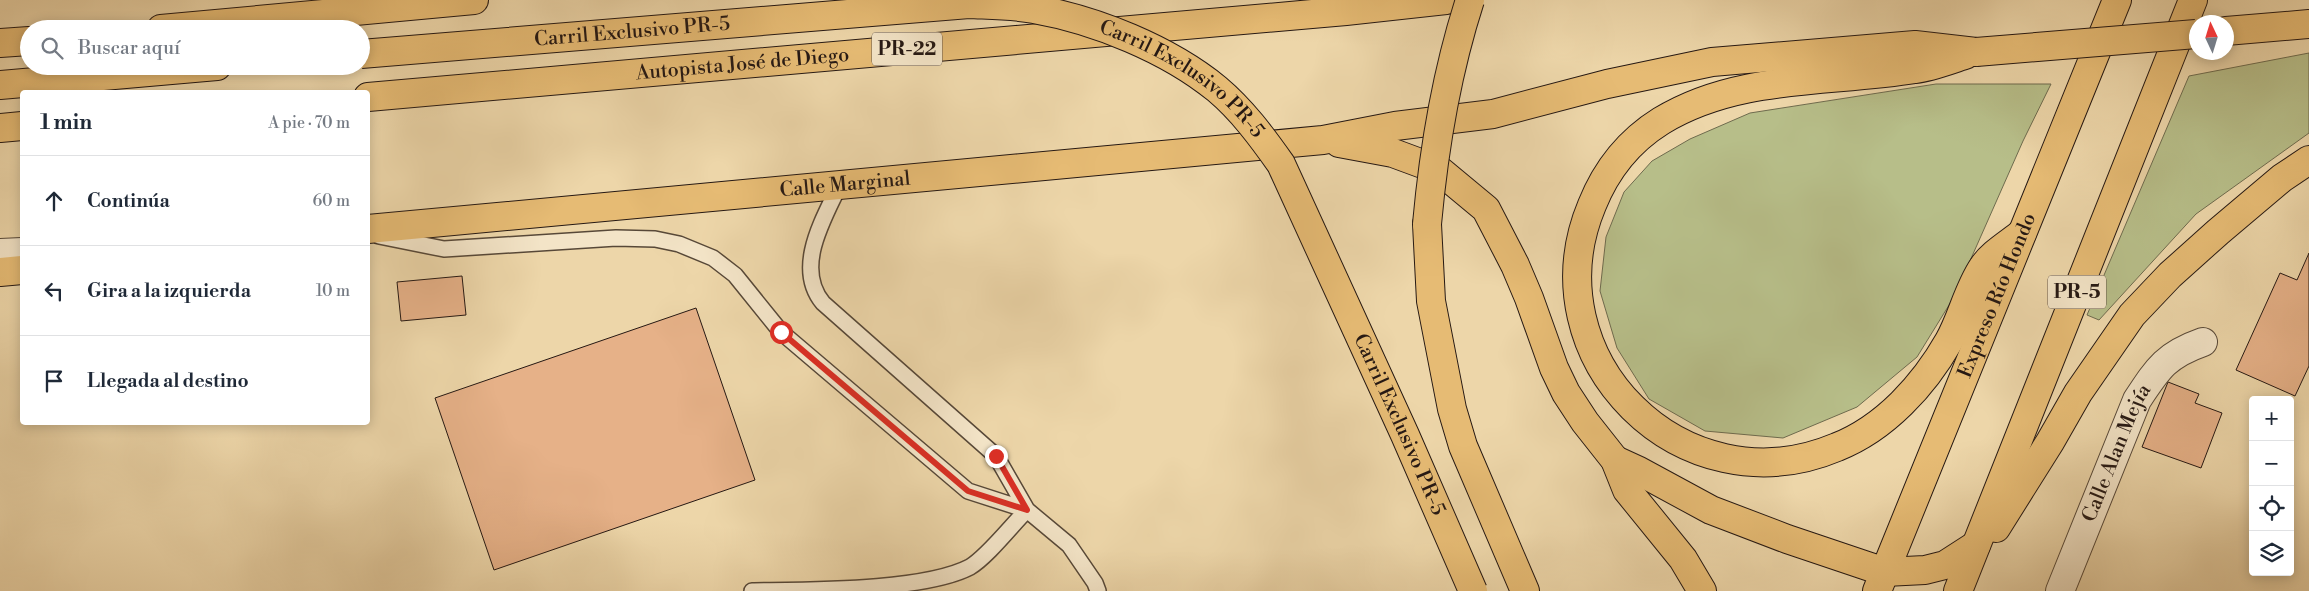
<!DOCTYPE html>
<html lang="es">
<head>
<meta charset="utf-8">
<style>
	:root { --surface:#fff; --page:#f2f2f3; --text:#1f2937; --muted:#747a83; --line:#e0e1e3 }
	body { margin:0; font-family:"Libre Bodoni",serif; background:var(--page); color:var(--text) }
	.controls { position:absolute; right:15px; bottom:15px; display:grid; overflow:hidden; border-radius:5px; box-shadow:0 2px 12px #0003 }
	.controls button { width:45px; height:45px; display:grid; place-items:center; padding:0; border:0; border-bottom:1px solid var(--line); background:var(--surface); color:var(--text); font:25px sans-serif }
	.compass { position:absolute; left:2189px; top:15px; width:45px; height:45px; border-radius:50%; background:var(--surface); box-shadow:0 2px 12px #0003; rotate:356deg }
	.stop { position:absolute; width:15px; height:15px; margin:-11px; border:4px solid #d93025; border-radius:50%; background:#fff }
	.stop.end { background:#d93025; border-color:#fff; box-shadow:0 1px 5px #0008 }
	.list { margin:0; padding:0; list-style:none }
	h2 { display:flex; justify-content:space-between; align-items:center; height:65px; margin:0; padding:0 20px; font-size:21px }
	h2 small { font-size:16px; font-weight:400; color:var(--muted) }
	.list li { display:grid; grid-template-columns:32px 1fr auto; gap:15px; align-items:center; box-sizing:border-box; height:90px; padding:0 20px; border-top:1px solid var(--line) }
	.list b { display:block; font-size:19px; white-space:nowrap }
	.list em { font-size:16px; font-style:normal; color:var(--muted) }
	.icon { flex:none; width:28px; height:28px; fill:none; stroke:currentColor; stroke-width:2; stroke-linecap:round; stroke-linejoin:round }
	.map { position:relative; flex:none; width:2309px; height:591px; overflow:hidden }
	.search { position:absolute; background:var(--surface); box-shadow:0 2px 12px #0003; left:20px; top:20px; width:350px; height:55px; display:flex; align-items:center; gap:12px; box-sizing:border-box; padding:0 18px; border-radius:28px; color:var(--muted); font-size:19px }
	.panel { position:absolute; background:var(--surface); box-shadow:0 2px 12px #0003; left:20px; top:90px; width:350px; height:335px; border-radius:5px }
	.map>svg:first-child { display:block }
	.green { fill:#b7be89; stroke:#6e6b4e }
	.building { fill:#e6b188; stroke:#251813 }
	.lines { fill:none; stroke-linecap:round; stroke-linejoin:round }
	.lane-casing { stroke:#574838; stroke-width:18 }
	.street-casing { stroke:#574838; stroke-width:30 }
	.highway-casing { stroke:#251813; stroke-width:30 }
	.lane { stroke:#f3e4c7; stroke-width:15 }
	.street { stroke:#f3e4c7; stroke-width:28 }
	.highway { stroke:#e6bb74; stroke-width:28 }
	.highway-bridge-casing { stroke:#251813; stroke-width:30; stroke-linecap:butt }
	.highway-bridge { stroke:#e6bb74; stroke-width:28 }
	.route { stroke:#d93025; stroke-width:6 }
	.labels { text-anchor:middle; dominant-baseline:central; stroke-width:4; stroke-linejoin:round; paint-order:stroke }
	.shield { fill:#f3e4c7; stroke:#635549; stroke-width:1 }
	.shield-label { font-size:19px; font-weight:bold; fill:#251813 }
	.street-label { font-size:20px; fill:#251813; stroke:#f3e4c7 }
</style>
</head>
<body>
<div class="map">
<svg width="2309" height="591" viewBox="0 0 2309 591">
	<rect width="100%" height="100%" fill="#edd6a9"/>
	<filter id="stains"><feTurbulence type="fractalNoise" baseFrequency=".004" numOctaves="4"/><feColorMatrix values="0 0 0 0 .2 0 0 0 0 .09 0 0 0 0 .02 0 0 0 .5 -.17"/></filter>
	<radialGradient id="worn" r=".72"><stop offset=".6" stop-color="#630" stop-opacity="0"/><stop offset="1" stop-color="#630" stop-opacity=".3"/></radialGradient>
	<path class="green" d="M2309,53V133L2196,214L2099,320L2087,315L2189,76Z
		M1936,84H2051L2023,141L1954,297L1917,357L1857,407L1783,438L1705,431L1649,399L1617,348L1600,291L1606,237L1624,192L1652,161L1690,139L1750,113Z"/>
	<path class="building" d="M2309,253V366L2295,396L2236,370L2280,273L2297,280Z
		M462,276L466,315L401,321L397,282Z
		M696,308L755,480L494,570L435,398Z
		M2168,382L2199,394L2195,403L2222,413L2201,468L2142,447Z"/>
	<g class="lines">
		<g class="lane-casing">
			<path id="lane" d="M839,186C823,220 794,268 823,303L996,456L1027,510
				M379,236L444,249L616,238L655,239L679,244L713,258L735,275L781,332L968,491L1027,510L1069,545L1095,583L1098,591
				M752,591C809,590 924,591 970,567C987,557 1012,525 1027,510"/>
		</g>
		<g class="street-casing">
			<g id="street">
				<path d="M0,253L22,252"/>
				<path id="s1" d="M2060,591L2137,400C2158,368 2166,355 2203,342"/>
			</g>
		</g>
		<g class="highway-casing">
			<g id="highway">
				<path d="M161,29L474,0"/>
				<path d="M2226,31L2309,24"/>
				<path d="M0,43L29,41"/>
				<path d="M1965,55C1949,60 1932,67 1915,69C1829,83 1738,74 1661,121C1629,141 1606,170 1592,205C1528,358 1683,512 1837,447C1885,428 1924,385 1949,341C1962,318 1968,289 1983,267C1991,254 2010,243 2022,233"/>
				<path d="M0,85L217,66"/>
				<path id="s2" d="M368,97L1346,11L1446,0"/>
				<path d="M0,128L22,126"/>
				<path d="M1339,143L1393,153L1439,170L1486,209L1515,265L1529,298L1554,368L1566,393L1585,422L1615,460L1627,490L1683,559L1702,591"/>
				<path d="M1427,224L1431,301L1452,409L1463,446L1525,591"/>
				<path id="s3" d="M368,229L1323,140L1395,126L1493,114L1607,84L1712,62L1915,45L1976,52"/>
				<path d="M0,272L22,270"/>
				<path d="M1615,460L1639,471L1711,510L1787,539L1885,572L1925,570L1945,565L1976,545"/>
				<path d="M1996,528L2050,442L2078,393L2132,315L2170,275L2218,232L2282,178L2309,160"/>
				<path id="s4" d="M1877,591L2117,0"/>
				<path d="M1958,591L2193,0"/>
			</g>
		</g>
		<use href="#lane" class="lane"/>
		<use href="#street" class="street"/>
		<use href="#highway" class="highway"/>
		<g class="highway-bridge-casing">
			<g id="highway-bridge">
				<path d="M1976,52L2196,34"/>
				<path id="s5" d="M361,54L969,4C990,5 1013,5 1034,9C1096,20 1168,49 1217,89C1242,110 1262,137 1281,164L1405,435L1473,591"/>
				<path d="M1427,224C1434,147 1446,74 1470,0"/>
			</g>
		</g>
		<use href="#highway-bridge" class="highway-bridge"/>
	</g>
	<g class="lines">
		<path class="route" d="M781,332L968,491L1027,510L996,456"/>
	</g>
	<g class="labels">
		<g class="shield">
			<rect x="872" y="32.5" width="70" height="33" rx="4"/>
			<rect x="2048" y="275.5" width="58" height="33" rx="4"/>
		</g>
		<g class="shield-label">
			<text x="907" y="49">PR-22</text>
			<text x="2077" y="292">PR-5</text>
		</g>
		<g class="street-label">
			<text stroke="none"><textPath href="#s5" startOffset="272">Carril Exclusivo PR-5</textPath></text>
			<text stroke="none"><textPath href="#s2" startOffset="376">Autopista José de Diego</textPath></text>
			<text stroke="none"><textPath href="#s5" startOffset="842">Carril Exclusivo PR-5</textPath></text>
			<text stroke="none"><textPath href="#s3" startOffset="479">Calle Marginal</textPath></text>
			<text stroke="none"><textPath href="#s4" startOffset="319">Expreso Río Hondo</textPath></text>
			<text stroke="none"><textPath href="#s5" startOffset="1262">Carril Exclusivo PR-5</textPath></text>
			<text stroke="none"><textPath href="#s1" startOffset="149">Calle Alan Mejía</textPath></text>
		</g>
	</g>
	<rect width="100%" height="100%" filter="url(#stains)"/>
	<rect width="100%" height="100%" fill="url(#worn)"/>
</svg>
<div class="controls">
<button>+</button>
<button>−</button>
<button><svg class="icon" aria-label="locate" viewBox="0 0 24 24"><circle cx="12" cy="12" r="6"/><path d="M12 2v4M12 18v4M2 12h4M18 12h4"/></svg></button>
<button><svg class="icon" aria-label="layers" viewBox="0 0 24 24"><path d="M12 4l9 5-9 5-9-5zM3 14l9 5 9-5"/></svg></button>
</div>
<svg class="compass" viewBox="-18 -18 36 36"><path d="M0-13l5 13h-10z" fill="#e53935"/><path d="M0 13l5-13h-10z" fill="#747a83"/></svg>
<div class="stop" style="left:781px;top:332px"></div>
<div class="stop end" style="left:996px;top:456px"></div>
<div class="search"><svg class="icon" aria-label="search" viewBox="0 0 24 24"><circle cx="10" cy="10" r="6"/><path d="M15 15l6 6"/></svg>Buscar aquí</div>
<section class="panel">
<h2>1 min<small>A pie · 70 m</small></h2>
<ul class="list">
<li><svg class="icon" aria-label="ahead" viewBox="0 0 24 24"><path d="M12 20V5M6 11l6-6 6 6"/></svg><div><b>Continúa</b></div><em>60 m</em></li>
<li><svg class="icon" aria-label="left" viewBox="0 0 24 24"><path d="M17 20v-9H6M10 6l-5 5 5 5"/></svg><div><b>Gira a la izquierda</b></div><em>10 m</em></li>
<li><svg class="icon" aria-label="arrive" viewBox="0 0 24 24"><path d="M6 21V4h12l-3 4 3 4H6"/></svg><div><b>Llegada al destino</b></div></li>
</ul>
</section>
</div>
</body>
</html>
